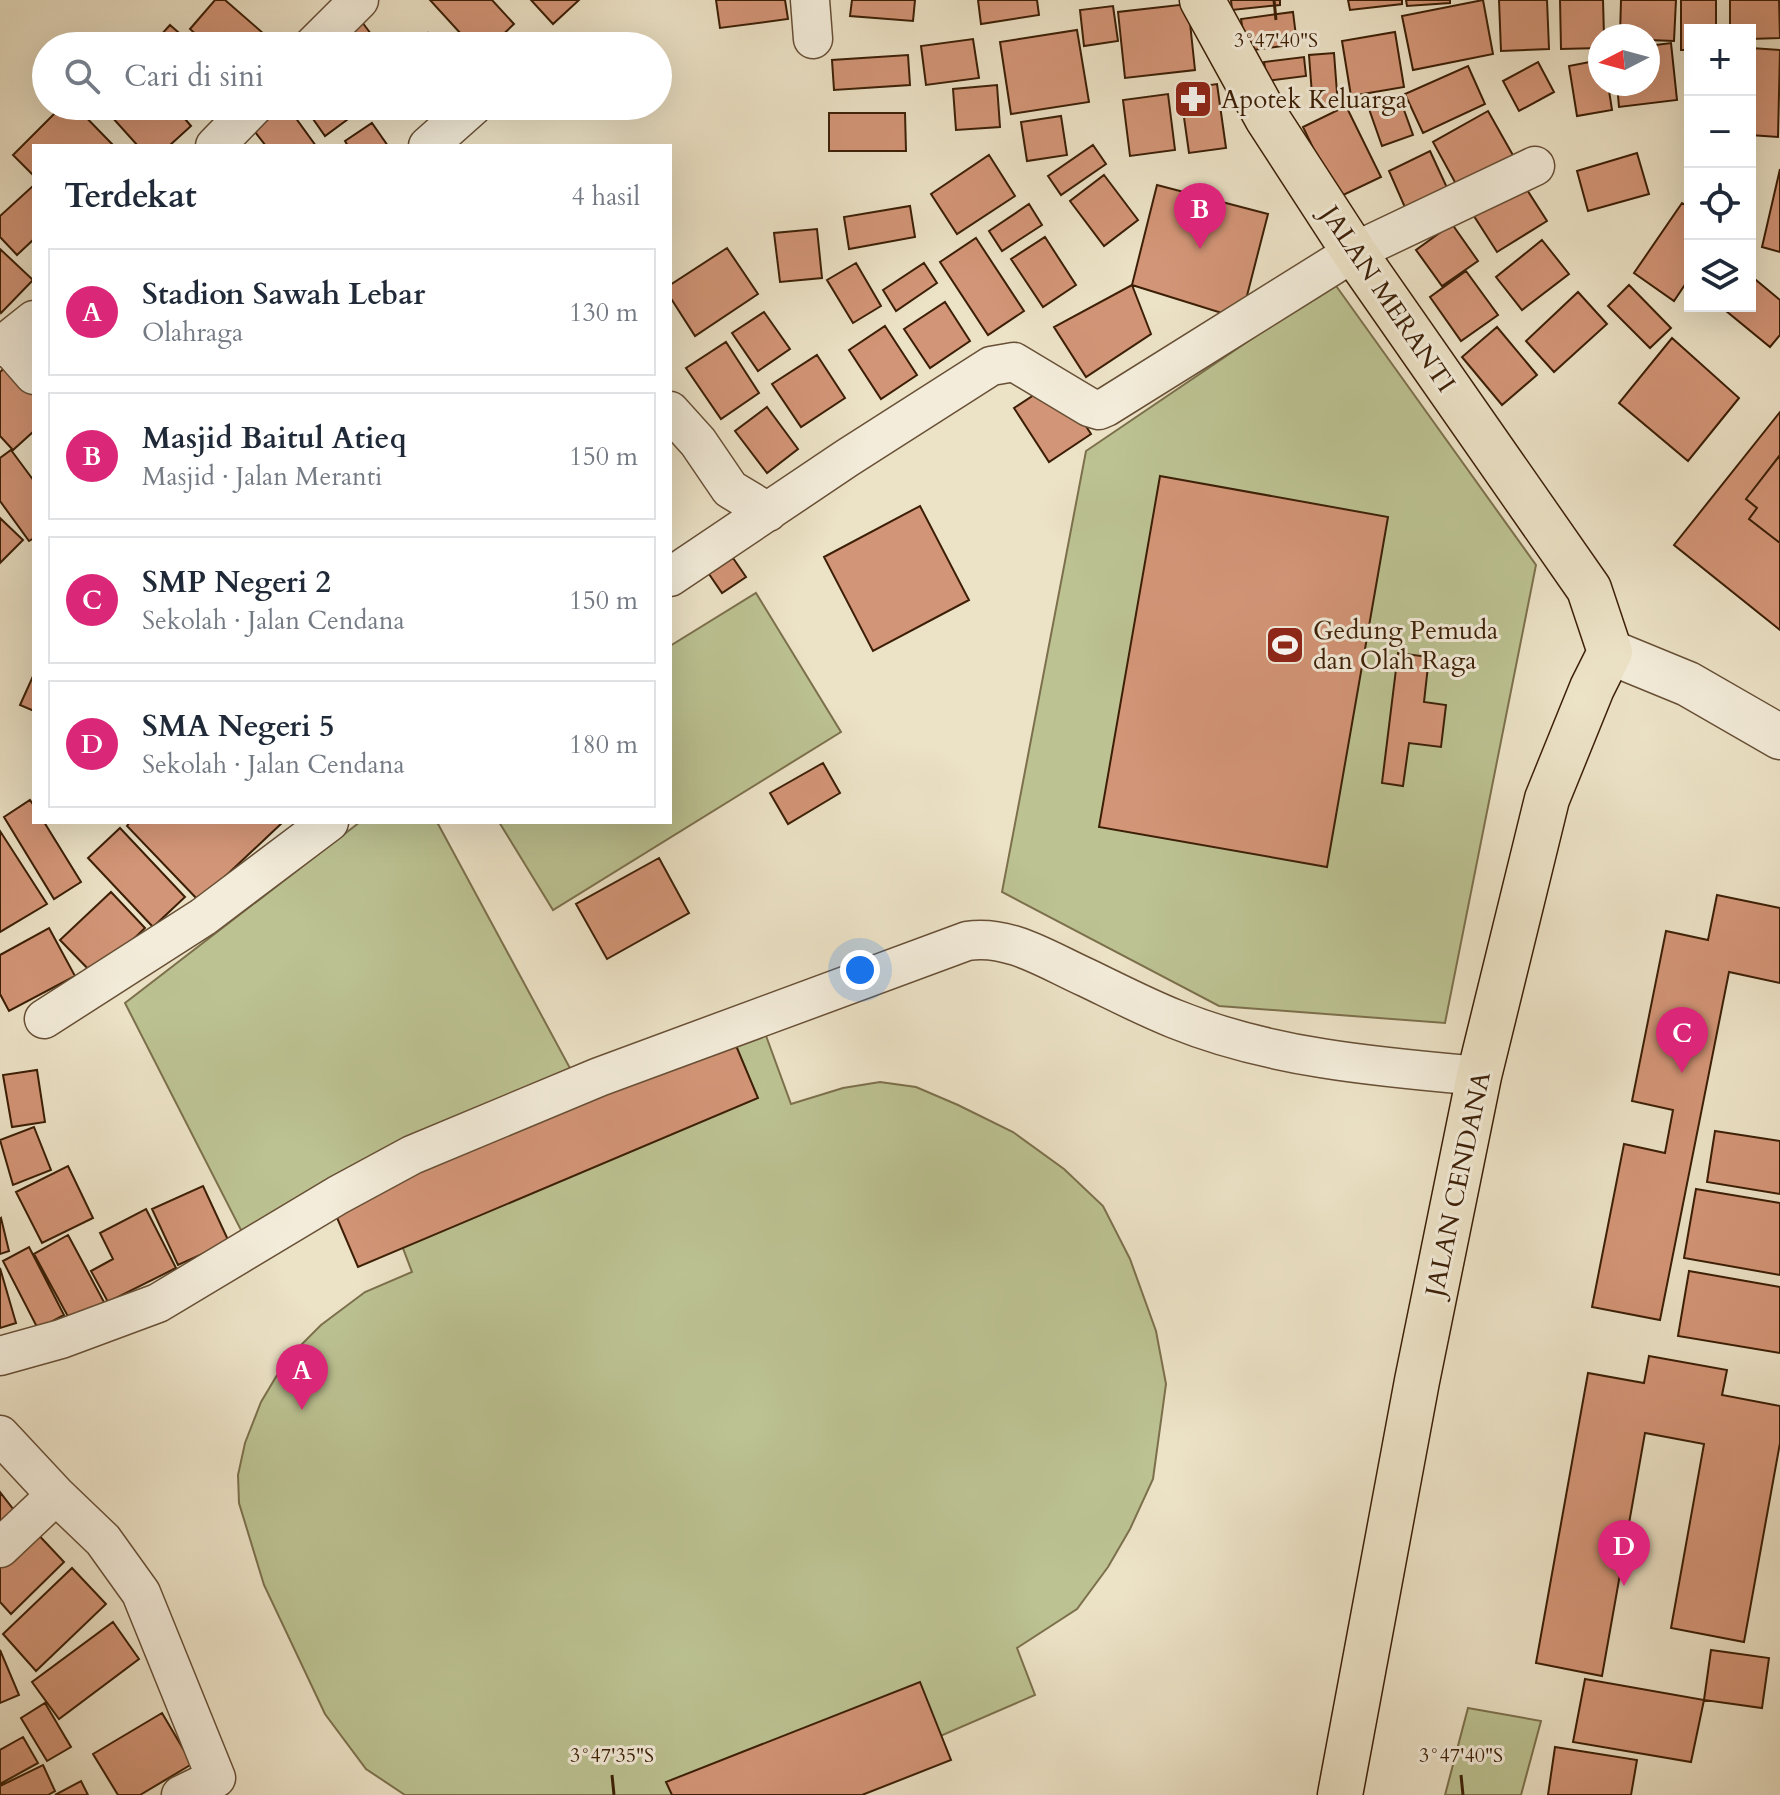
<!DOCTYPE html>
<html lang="id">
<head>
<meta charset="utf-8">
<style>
	:root { --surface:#fff; --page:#f2f2f3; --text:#1f2937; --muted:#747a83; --line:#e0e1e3; --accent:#db2777 }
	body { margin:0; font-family:Cardo,serif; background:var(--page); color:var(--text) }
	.controls { position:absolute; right:24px; top:24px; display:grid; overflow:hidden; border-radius:0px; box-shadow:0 8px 32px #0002 }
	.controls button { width:72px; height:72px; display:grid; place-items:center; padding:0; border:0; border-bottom:2px solid var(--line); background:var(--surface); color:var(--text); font:40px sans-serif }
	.compass { position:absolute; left:1588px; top:24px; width:72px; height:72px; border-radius:50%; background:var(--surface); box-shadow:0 8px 32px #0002; rotate:264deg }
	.you { position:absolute; left:860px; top:970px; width:28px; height:28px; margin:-20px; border:6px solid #fff; border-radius:50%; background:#1a73e8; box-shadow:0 0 0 12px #1a73e833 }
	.badge { display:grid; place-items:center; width:52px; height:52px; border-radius:50%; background:var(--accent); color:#fff; font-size:26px; font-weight:700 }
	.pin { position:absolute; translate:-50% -66px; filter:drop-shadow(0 2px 4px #0008) }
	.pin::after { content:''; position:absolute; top:42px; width:28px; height:24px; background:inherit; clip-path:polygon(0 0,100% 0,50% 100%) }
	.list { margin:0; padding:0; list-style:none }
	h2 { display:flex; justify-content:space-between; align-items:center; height:104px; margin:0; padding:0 32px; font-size:34px }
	h2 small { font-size:26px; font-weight:400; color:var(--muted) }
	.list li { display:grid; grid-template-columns:52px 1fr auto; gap:24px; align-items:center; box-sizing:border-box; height:128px; margin:0 16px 16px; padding:0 16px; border:2px solid var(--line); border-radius:0px }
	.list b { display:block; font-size:30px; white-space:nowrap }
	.list p { margin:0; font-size:26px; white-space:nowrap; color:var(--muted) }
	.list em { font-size:26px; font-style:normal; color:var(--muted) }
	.icon { flex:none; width:44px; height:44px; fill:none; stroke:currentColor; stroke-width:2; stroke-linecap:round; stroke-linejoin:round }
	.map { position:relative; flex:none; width:1780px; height:1795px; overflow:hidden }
	.search { position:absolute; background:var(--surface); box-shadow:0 8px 32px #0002; left:32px; top:32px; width:640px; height:88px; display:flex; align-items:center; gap:20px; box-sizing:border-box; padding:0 28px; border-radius:44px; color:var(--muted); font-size:30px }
	.panel { position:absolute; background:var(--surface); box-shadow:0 8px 32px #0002; left:32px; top:144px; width:640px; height:680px; border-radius:0px }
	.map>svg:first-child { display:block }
	.green { fill:#bcc292; stroke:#7c704c; stroke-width:2 }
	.building { fill:#d39577; stroke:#3c1f06; stroke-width:2 }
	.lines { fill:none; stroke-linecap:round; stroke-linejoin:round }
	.minor-casing { stroke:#685036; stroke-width:41 }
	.tertiary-casing { stroke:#685036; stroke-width:47 }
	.primary-casing { stroke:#3c1f06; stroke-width:47 }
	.minor { stroke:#f3ecda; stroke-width:38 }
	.tertiary { stroke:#f3ecda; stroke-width:44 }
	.primary { stroke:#ece2c6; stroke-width:44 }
	.ticks { fill:none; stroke:#3c1f06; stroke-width:3 }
	.labels { text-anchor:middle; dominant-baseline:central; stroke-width:6; stroke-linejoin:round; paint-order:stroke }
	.poi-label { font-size:26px; fill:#3c1f06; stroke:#f3ecda; text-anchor:start }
	.street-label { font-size:26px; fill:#3c1f06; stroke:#f3ecda }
	.ticks-label { font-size:20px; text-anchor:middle; fill:#3c1f06; stroke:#f3ecda; stroke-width:6; stroke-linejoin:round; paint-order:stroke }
</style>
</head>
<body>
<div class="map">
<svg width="1780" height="1795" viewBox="0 0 1780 1795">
	<rect width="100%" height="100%" fill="#ece2c6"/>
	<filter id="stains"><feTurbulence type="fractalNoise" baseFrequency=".0025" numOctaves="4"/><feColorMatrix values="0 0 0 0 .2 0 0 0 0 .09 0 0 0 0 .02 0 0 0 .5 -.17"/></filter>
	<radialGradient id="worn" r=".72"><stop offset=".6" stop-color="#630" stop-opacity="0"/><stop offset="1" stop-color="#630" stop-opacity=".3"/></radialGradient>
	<path class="green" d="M1334,283L1536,565L1445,1023L1219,1006L1002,892L1086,451Z
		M756,593L841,732L553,910L499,822H670V646Z
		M360,822H437L571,1070L243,1234L125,1003Z
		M765,1033L791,1104L843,1088L880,1082L916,1087L958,1105L1013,1132L1064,1169L1103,1206L1130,1259L1156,1331L1166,1384L1153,1479L1130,1529L1108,1567L1077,1609L1017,1648L1035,1695L804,1795H405L366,1769L325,1714L264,1585L239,1503L238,1475L245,1443L261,1402L286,1360L321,1325L365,1292L412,1272L382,1193Z
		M1468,1708L1541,1721L1521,1795H1445Z"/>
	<path class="building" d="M215,0H225L264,34L254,46H209L190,29Z
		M430,0H492L514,24L491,46H472Z
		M531,0H579L553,24Z
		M716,0H785L788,19L720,28Z
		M852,0H915L913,21L850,16Z
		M978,0H1037L1039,15L981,24Z
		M1231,0H1280V5L1232,10Z
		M1348,0H1402V4L1350,10Z
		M1406,0H1450V3L1407,6Z
		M1483,0L1493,54L1413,70L1402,16Z
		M1499,0H1547L1549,49L1501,51Z
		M1560,0H1603L1604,36H1600V48L1561,49Z
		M1621,0H1676L1674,41L1648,40V36H1620Z
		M1681,0H1716V30H1690V50H1681Z
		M1730,0H1779L1780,38L1750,39V30H1730Z
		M1188,4L1195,70L1125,78L1118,12Z
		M1113,6L1118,41L1084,46L1080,10Z
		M1293,12L1297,44L1246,51L1241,19Z
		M362,22L380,46H329Z
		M170,25L194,46H151Z
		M1077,30L1089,102L1011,114L1000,42Z
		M1395,32L1404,87L1351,96L1342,41Z
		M428,33L440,46H413Z
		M973,39L979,78L926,85L921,46Z
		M1671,43L1677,100L1619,107L1617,84H1648V46Z
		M1751,48L1780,50L1778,137L1750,135Z
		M1334,53L1338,106L1313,108L1309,55Z
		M908,55L910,85L834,90L832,60Z
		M1304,57L1306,76L1267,81L1264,62Z
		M1600,60V84H1608L1612,110L1577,116L1569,66Z
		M1538,62L1554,92L1519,111L1503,81Z
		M1468,66L1485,104L1423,133L1405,94Z
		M1217,84L1226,148L1189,153L1180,89Z
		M997,85L1000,127L956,130L953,89Z
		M1168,94L1175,150L1130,156L1123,100Z
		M1400,99L1413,135L1382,146L1369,109Z
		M62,106H75L114,146H34V176L13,155Z
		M102,106H174L191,126L169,146H138Z
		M283,106H287L316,146H266L252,128Z
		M304,106H356L359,111L325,136Z
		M1346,106L1381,177L1337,198L1303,127Z
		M1488,111L1518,164L1462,195L1433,142Z
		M829,113H905L906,151H829Z
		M1061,116L1067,155L1027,161L1021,122Z
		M372,123L388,146H348L345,141Z
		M1093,145L1106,164L1061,195L1048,176Z
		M1430,151L1449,192L1407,212L1389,171Z
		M1637,153L1649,194L1588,211L1577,171Z
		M989,155L1015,196L957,234L931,194Z
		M1780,169V252L1762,247Z
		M1104,175L1138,220L1104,246L1070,201Z
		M1522,182L1547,221L1497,252L1472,213Z
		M34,185V239L17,255L0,237V216Z
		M1157,185L1268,214L1241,319L1132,285Z
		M1682,203L1690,208V277L1674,301L1634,273Z
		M1029,204L1042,225L1002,251L989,231Z
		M910,206L915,237L849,249L844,217Z
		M1452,224L1478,261L1442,286L1416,250Z
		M817,229L822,278L780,282L774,233Z
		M1045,237L1076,285L1043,307L1011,259Z
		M976,238L1024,311L988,335L940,262Z
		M1542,240L1569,274L1522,310L1496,277Z
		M727,248L758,294L695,336L670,297V285Z
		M0,249L33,280L1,313L0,311Z
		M856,263L881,306L853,323L827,280Z
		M924,263L937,283L896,311L883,290Z
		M1466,271L1498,315L1461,341L1430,297Z
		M1750,275L1780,300V335L1770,347L1720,306H1750Z
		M1132,285L1151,334L1086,377L1054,327Z
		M1629,285L1671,328L1650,348L1608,306Z
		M1578,292L1607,324L1554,372L1526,341Z
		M945,302L970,341L930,368L904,329Z
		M764,312L790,349L758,371L732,333Z
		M885,326L917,375L881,399L849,350Z
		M1497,327L1537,375L1502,405L1462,357Z
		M1672,338L1739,398L1688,461L1619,403Z
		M726,342L759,393L721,419L686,368Z
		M817,355L845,398L801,427L772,384Z
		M12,361L34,385V431L13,450L0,436V372Z
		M1040,391L1066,395L1091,434L1049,462L1014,408Z
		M767,407L798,449L767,473L735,431Z
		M1780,412V630L1674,545Z
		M11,450L34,481V538L29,541L0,501V458Z
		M1780,455V543L1749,519L1757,508L1746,499Z
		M1160,476L1388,517L1327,867L1099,827Z
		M920,506L969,600L873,651L824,557Z
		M0,518L23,540L0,563Z
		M733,558L746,577L722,593L709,574Z
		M1398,653L1429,657L1424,702L1446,705L1441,747L1409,743L1403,786L1382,783Z
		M34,674V711L20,705Z
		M823,763L840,793L788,824L770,793Z
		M30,800L34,806V822H44L81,882L54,899L4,817Z
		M130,822H283L199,901L127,826Z
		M120,828L185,897L153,927L88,858Z
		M0,831L47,904L0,932Z
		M659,858L689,913L607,959L576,904Z
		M111,892L145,928L95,976L60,940Z
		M1717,895L1780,908V983L1729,972L1660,1320L1592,1307L1624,1144L1665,1153L1673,1110L1632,1101L1666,931L1708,940Z
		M49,928L75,976L9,1011L0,994V955Z
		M732,1036L758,1098L358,1267L332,1206Z
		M37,1070L45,1122L12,1127L3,1075Z
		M34,1127L51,1170L13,1185L0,1140Z
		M1715,1131L1780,1141V1194L1707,1182Z
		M68,1166L93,1218L42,1243L16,1192Z
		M203,1186L229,1242L178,1265L152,1209Z
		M1696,1189L1780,1203V1275L1684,1258Z
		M146,1209L176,1268L108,1302L91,1271L113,1259L100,1233Z
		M1,1218L9,1251L0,1254V1219Z
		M68,1235L105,1304L71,1322L34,1254Z
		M29,1247L64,1315L38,1329L3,1261Z
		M0,1268L16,1323L0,1328Z
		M1689,1271L1780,1287V1353L1678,1336Z
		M1649,1356L1727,1370L1722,1395L1780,1406V1443L1744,1642L1671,1628L1704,1444L1645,1433L1602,1676L1536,1663L1588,1373L1644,1383Z
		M0,1492L24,1523L0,1542Z
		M32,1528L64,1562L11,1614L0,1602V1559Z
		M72,1568L106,1604L36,1671L3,1634Z
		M113,1622L139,1659L59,1719L32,1682Z
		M0,1650L19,1695L0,1703Z
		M1711,1650L1769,1658L1762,1708L1704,1700Z
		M1585,1679L1704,1700L1691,1762L1573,1742Z
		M920,1682L951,1760L862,1795H672L666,1782Z
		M45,1703L71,1747L47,1761L21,1718Z
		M162,1713L192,1764L140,1795H118L93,1754Z
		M23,1737L38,1763L0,1784V1750Z
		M1555,1747L1637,1760L1631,1795H1548Z
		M43,1765L55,1791L48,1795H0V1786Z
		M81,1781L88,1795H55Z"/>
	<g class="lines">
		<g class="minor-casing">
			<path id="minor" d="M810,0L813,39
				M313,46L359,0
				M215,146L254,106
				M428,146L473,106
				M7,344L34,375
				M0,347L34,320
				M670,411L698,442L730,489L768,512
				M670,577L847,458L991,366L1014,362L1089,407L1099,410L1106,407L1354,252L1535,166
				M44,1019L203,917L329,822
				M0,1356L61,1339L158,1303L338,1195L412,1155L599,1077L967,941C1009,934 1049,961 1087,978C1116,992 1145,1007 1175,1019C1271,1058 1378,1067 1479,1076
				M0,1435L56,1495L103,1540L141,1593L216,1778L181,1795
				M0,1548L56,1495"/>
		</g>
		<g class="tertiary-casing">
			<path id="tertiary" d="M1610,652L1688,684L1780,737"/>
		</g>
		<g class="primary-casing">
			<path id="primary" d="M1202,0L1267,118L1354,252L1589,589L1610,652L1592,688L1547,799L1479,1076L1417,1381L1340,1795"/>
		</g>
		<use href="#minor" class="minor"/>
		<use href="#tertiary" class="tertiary"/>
		<use href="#primary" class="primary"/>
	</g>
	<path class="ticks" d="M1274,0L1276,20M612,1775L614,1795M1461,1775L1463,1795"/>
	<defs>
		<g id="pharmacy-square" transform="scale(2)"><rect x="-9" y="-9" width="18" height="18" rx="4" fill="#8f2418" stroke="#f3ecda"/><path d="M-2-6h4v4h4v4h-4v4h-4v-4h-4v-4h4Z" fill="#fff"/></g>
		<g id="stadium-square" transform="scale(2)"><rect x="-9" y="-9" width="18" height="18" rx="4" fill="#8f2418" stroke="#f3ecda"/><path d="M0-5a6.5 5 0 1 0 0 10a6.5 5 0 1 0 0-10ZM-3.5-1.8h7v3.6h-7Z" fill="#fff"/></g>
	</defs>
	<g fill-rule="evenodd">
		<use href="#pharmacy-square" x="1193" y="99"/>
		<use href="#stadium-square" x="1285" y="645"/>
	</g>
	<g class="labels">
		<g class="poi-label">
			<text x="1221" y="99">Apotek Keluarga</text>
			<text x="1313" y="630">Gedung Pemuda<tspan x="1313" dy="30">dan Olah Raga</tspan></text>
		</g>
		<g class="street-label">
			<text transform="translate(1388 299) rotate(56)">JALAN MERANTI</text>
			<text transform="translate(1458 1184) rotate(-78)">JALAN CENDANA</text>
		</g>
	</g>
	<g class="ticks-label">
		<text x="1276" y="47">3°47'40"S</text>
		<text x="612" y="1762">3°47'35"S</text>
		<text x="1461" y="1762">3°47'40"S</text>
	</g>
	<rect width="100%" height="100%" filter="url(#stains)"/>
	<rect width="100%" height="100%" fill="url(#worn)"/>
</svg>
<div class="controls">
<button>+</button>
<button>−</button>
<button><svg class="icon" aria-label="locate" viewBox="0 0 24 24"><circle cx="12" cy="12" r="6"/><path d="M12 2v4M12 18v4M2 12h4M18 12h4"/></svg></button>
<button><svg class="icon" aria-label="layers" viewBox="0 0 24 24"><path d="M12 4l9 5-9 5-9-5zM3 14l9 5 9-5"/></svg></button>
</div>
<svg class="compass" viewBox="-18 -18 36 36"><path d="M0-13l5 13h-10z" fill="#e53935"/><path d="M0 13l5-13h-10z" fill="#747a83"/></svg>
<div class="you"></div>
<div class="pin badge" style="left:302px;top:1410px">A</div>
<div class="pin badge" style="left:1200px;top:249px">B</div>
<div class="pin badge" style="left:1682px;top:1073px">C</div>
<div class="pin badge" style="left:1624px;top:1586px">D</div>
<div class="search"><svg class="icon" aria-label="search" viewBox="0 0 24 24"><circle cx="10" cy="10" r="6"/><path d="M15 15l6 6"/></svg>Cari di sini</div>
<section class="panel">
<h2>Terdekat<small>4 hasil</small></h2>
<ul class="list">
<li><span class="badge">A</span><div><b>Stadion Sawah Lebar</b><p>Olahraga</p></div><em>130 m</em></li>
<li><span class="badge">B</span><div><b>Masjid Baitul Atieq</b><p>Masjid · Jalan Meranti</p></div><em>150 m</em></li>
<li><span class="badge">C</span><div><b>SMP Negeri 2</b><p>Sekolah · Jalan Cendana</p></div><em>150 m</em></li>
<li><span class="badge">D</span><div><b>SMA Negeri 5</b><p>Sekolah · Jalan Cendana</p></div><em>180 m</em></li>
</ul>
</section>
</div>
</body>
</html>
